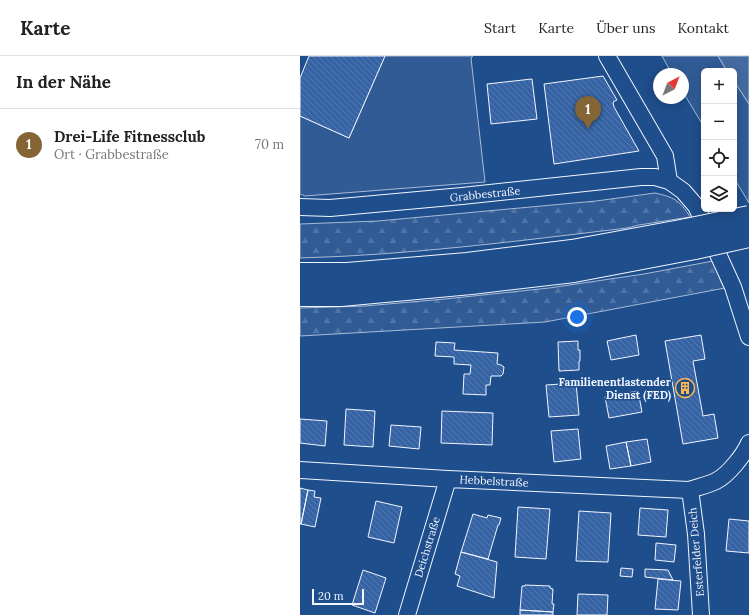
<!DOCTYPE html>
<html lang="de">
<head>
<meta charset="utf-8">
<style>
	:root { --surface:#fff; --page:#f2f2f2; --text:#222; --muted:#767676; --line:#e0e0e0; --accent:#856535 }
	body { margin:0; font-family:Lora,serif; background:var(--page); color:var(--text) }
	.controls { position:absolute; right:12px; top:12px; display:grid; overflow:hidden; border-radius:6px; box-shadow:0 2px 10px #0003 }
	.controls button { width:36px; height:36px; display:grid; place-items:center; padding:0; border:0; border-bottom:1px solid var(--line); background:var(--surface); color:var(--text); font:20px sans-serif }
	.compass { position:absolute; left:353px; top:12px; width:36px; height:36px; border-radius:50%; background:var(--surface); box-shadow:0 2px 10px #0003; rotate:42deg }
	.scale { position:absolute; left:12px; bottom:10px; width:52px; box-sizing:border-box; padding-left:4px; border:2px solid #f2f6ff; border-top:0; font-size:11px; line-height:14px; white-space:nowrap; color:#f2f6ff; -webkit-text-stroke:3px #1f4e8c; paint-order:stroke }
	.you { position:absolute; left:277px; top:261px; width:14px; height:14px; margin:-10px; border:3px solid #fff; border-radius:50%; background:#1a73e8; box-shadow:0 0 0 6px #1a73e833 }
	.badge { display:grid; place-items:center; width:26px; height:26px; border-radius:50%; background:var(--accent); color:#fff; font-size:13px; font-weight:700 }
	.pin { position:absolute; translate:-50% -33px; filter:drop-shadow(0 1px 2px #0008) }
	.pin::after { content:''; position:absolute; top:21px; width:14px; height:12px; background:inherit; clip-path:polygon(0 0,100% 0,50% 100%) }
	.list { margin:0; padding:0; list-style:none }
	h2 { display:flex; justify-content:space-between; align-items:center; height:52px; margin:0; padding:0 16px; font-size:17px }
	h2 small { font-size:13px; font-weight:400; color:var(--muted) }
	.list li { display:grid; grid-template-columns:26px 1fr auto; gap:12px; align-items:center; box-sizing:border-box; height:72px; padding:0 16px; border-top:1px solid var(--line) }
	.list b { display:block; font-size:15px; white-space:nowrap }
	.list p { margin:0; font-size:13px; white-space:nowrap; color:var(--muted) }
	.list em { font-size:13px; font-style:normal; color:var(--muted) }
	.icon { flex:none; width:22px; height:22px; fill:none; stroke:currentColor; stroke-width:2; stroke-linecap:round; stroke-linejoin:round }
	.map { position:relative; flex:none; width:449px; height:559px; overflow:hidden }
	header { display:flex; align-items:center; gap:24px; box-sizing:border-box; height:56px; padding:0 20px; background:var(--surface); border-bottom:1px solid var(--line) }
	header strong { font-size:19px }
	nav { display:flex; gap:22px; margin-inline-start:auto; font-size:14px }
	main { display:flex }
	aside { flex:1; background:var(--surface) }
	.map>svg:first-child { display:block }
	.built { fill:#305b95; stroke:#a8bbd7 }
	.forest { fill:url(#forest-firs); stroke:#a8bbd7 }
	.water { fill:#446ba0; stroke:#a8bbd7 }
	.building { fill:url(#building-back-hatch); stroke:#f2f6ff }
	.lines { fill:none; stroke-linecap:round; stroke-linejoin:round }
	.minor-casing { stroke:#f2f6ff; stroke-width:18 }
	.trunk-casing { stroke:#f2f6ff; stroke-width:24 }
	.minor { stroke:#1f4e8c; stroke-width:16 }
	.trunk { stroke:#1f4e8c; stroke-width:22 }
	.trunk-bridge-casing { stroke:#f2f6ff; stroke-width:24; stroke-linecap:butt }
	.trunk-bridge { stroke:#1f4e8c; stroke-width:22 }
	.labels { text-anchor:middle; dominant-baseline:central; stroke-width:3; stroke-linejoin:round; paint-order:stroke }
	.street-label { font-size:11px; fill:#f2f6ff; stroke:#1f4e8c }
	.poi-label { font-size:11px; font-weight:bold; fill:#f2f6ff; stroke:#1f4e8c; text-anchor:end }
</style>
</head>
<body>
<header>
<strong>Karte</strong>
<nav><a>Start</a><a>Karte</a><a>Über uns</a><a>Kontakt</a></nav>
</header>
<main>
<aside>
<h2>In der Nähe<small></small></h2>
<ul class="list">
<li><span class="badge">1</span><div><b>Drei-Life Fitnessclub</b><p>Ort · Grabbestraße</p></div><em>70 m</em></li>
</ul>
</aside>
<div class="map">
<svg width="449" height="559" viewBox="0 0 449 559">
	<defs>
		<pattern id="forest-firs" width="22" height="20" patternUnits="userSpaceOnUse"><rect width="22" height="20" fill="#305b95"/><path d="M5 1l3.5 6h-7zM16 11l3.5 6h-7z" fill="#4e73a5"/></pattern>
		<pattern id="building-back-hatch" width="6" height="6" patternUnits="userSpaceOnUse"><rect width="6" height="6" fill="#3563a3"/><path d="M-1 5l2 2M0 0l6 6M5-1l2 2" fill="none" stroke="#537ab1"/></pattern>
	</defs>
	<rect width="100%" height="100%" fill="#1f4e8c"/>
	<path class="built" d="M85,0H173L171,2L185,126L5,140L0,138V60L49,82Z
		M362,0H418L427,15H404V71L383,36V18H372Z
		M434,25L449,48V147L434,122Z"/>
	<path class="forest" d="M355,137C373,141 380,144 390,161L339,169L327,172C218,185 110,199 0,202V168L78,165L296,145Z
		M413,205L425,232L245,266L0,280V252L65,250L145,243L249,232L344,218Z"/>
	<path class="water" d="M418,0H449V48L434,25V15H427Z"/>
	<path class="building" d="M9,0H85L49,82L0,60V22Z
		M303,20L317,44L313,46L314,51L339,95L254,108L244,28Z
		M232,23L237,63L191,68L187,28Z
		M336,279L339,299L311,304L307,285Z
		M401,279L405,303L393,305L403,360L414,358L418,382L383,388L365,285Z
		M278,285V294H280V305H279V314L259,315L258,286Z
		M136,286L155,287L154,294L198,297L197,308L201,309L204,311L203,318L201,320H191L190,329H186V339L163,338L164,318H170L171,309L154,308V301L135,300Z
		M276,327L279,359L249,361L246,329Z
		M338,335L342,356L309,362L305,341Z
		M46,353L75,355L73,391L44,389Z
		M142,355L193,357L192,389L141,387Z
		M0,363L27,365L25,390L0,387Z
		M91,369L121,371L119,393L89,390Z
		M278,373L281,403L254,406L251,375Z
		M347,383L351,406L331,410L326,386Z
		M326,386L331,410L310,413L306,390Z
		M0,432L8,434L1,468H0Z
		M8,434L15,435L14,441L21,442L15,471L1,468Z
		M76,445L102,451L94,487L68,481Z
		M218,451L250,453L246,503L215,501Z
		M340,452L368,454L366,481L338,479Z
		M279,455L311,457L308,506L276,505Z
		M173,458L187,462L188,459L201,462L199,469H198L188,503L161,496Z
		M429,463L449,465V497L426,495Z
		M356,487L376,489L374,506L355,504Z
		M161,496L197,506L194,542L157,530L160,520L155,518Z
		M321,512L333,513L332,521L320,520Z
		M345,513L368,514L373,524L345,521Z
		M63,514L86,522L75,557L52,549Z
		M358,523L381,525L378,554L355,553Z
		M225,529L250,530V532L253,533L252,548H254L253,556L220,554L222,530H225Z
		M278,538L308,539L307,559H277Z
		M220,554L253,556V559H220Z"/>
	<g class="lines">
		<g class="minor-casing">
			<path id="minor" d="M307,0L365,100L369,125
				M0,151L30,152L162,140L341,121H355L369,125L383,135L396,150L433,231L449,281
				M0,414L148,423L389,434C398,431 408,429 416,425C428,419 444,399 449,387
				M389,434L391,441L396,478L401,559
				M107,559L148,423"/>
		</g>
		<g class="trunk-casing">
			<path id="trunk" d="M0,218H47L167,208L272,195L386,174
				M0,239H41L171,227L274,215L395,192"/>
		</g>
		<use href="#minor" class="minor"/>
		<use href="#trunk" class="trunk"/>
		<g class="trunk-bridge-casing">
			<path id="trunk-bridge" d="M386,174L449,161
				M395,192L449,180"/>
		</g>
		<use href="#trunk-bridge" class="trunk-bridge"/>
	</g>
	<defs>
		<g id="building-ring" transform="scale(1)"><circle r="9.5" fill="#1f4e8c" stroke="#ffb74d" stroke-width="1.5"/><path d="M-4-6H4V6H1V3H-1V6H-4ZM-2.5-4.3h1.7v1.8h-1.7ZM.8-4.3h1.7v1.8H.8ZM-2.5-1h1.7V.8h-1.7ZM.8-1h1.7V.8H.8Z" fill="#ffb74d"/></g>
	</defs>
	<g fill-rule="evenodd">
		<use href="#building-ring" x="385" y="332"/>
	</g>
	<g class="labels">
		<g class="street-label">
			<text transform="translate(185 138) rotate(-6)">Grabbestraße</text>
			<text transform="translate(194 425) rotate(3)">Hebbelstraße</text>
			<text transform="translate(127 491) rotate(-73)">Deichstraße</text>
			<text transform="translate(396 496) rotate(-95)">Esterfelder Deich</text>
		</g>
		<g class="poi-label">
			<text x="371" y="326">Familienentlastender<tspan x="371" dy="13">Dienst (FED)</tspan></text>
		</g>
	</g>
</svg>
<div class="controls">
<button>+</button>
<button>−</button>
<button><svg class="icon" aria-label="locate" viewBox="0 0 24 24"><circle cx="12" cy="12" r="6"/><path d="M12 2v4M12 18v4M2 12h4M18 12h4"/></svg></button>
<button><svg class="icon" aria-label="layers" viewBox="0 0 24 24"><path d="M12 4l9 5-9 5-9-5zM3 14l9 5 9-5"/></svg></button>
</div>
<svg class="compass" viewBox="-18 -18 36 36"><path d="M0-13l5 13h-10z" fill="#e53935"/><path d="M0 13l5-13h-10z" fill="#767676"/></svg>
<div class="scale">20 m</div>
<div class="you"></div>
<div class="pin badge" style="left:288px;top:73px">1</div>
</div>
</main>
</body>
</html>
